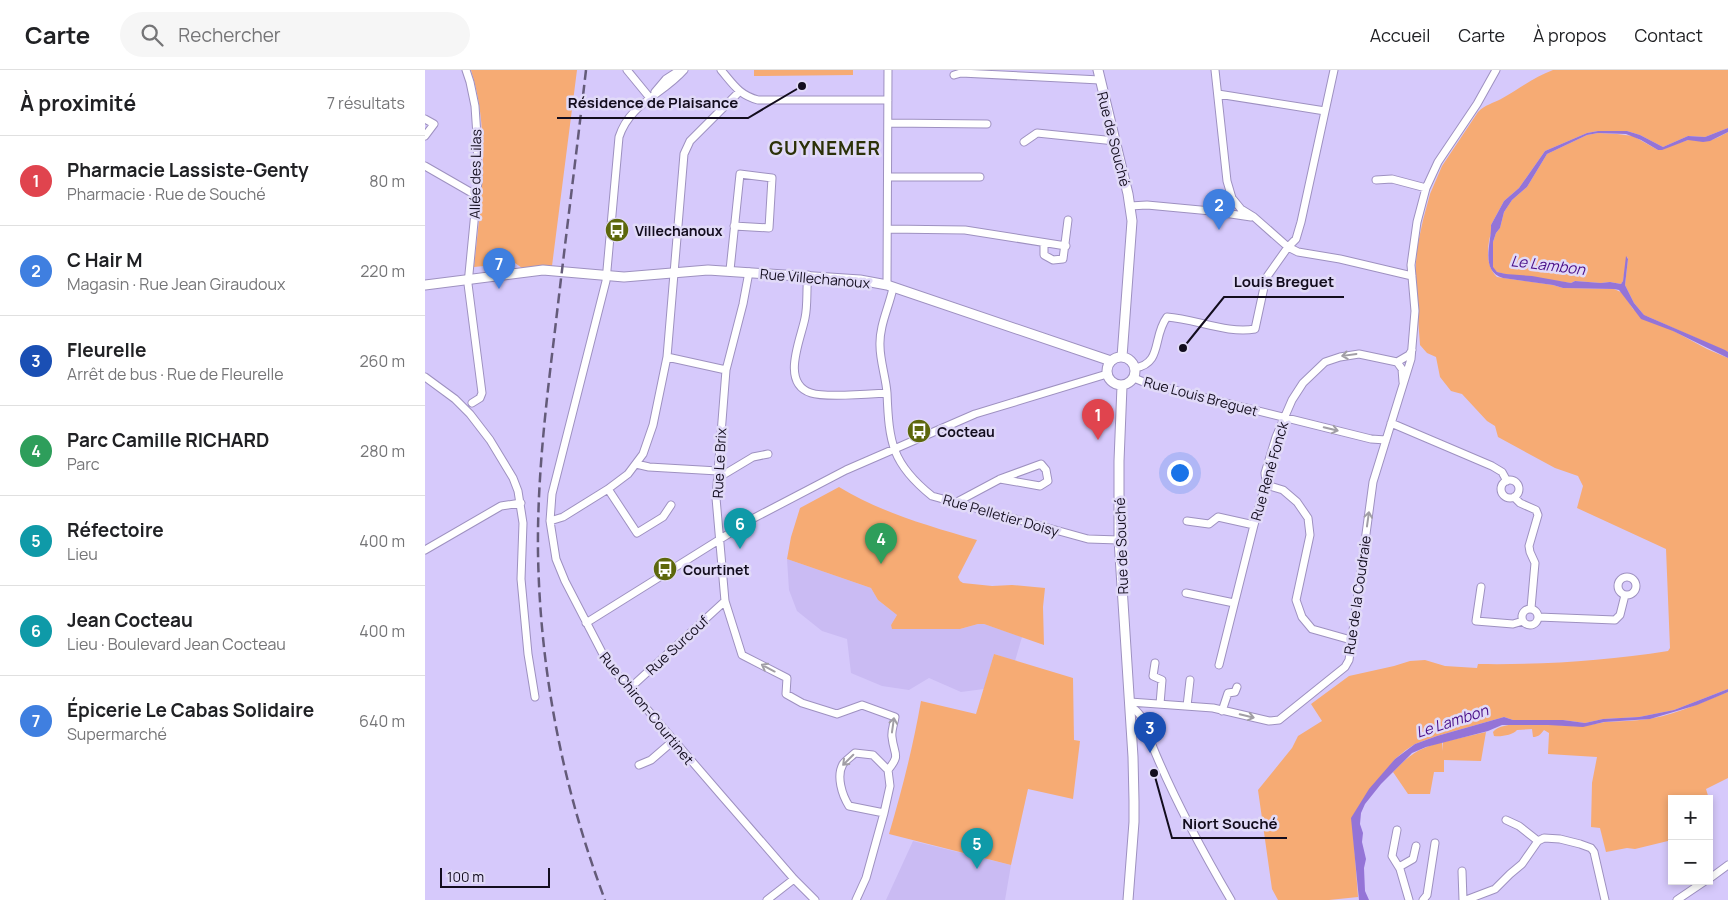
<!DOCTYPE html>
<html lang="fr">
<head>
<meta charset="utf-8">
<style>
	:root { --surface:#fff; --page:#f6f6f6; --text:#202124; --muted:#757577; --line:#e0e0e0; --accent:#5d670c }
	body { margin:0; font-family:Manrope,sans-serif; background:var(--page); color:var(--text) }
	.controls { position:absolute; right:15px; bottom:15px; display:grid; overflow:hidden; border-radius:0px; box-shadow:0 2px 8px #0003 }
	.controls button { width:45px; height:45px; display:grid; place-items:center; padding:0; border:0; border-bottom:1px solid var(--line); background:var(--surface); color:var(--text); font:25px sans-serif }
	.scale { position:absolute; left:15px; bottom:12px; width:110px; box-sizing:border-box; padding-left:5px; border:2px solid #130d1e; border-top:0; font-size:14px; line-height:18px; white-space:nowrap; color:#130d1e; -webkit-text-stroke:4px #e1daf8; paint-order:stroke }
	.you { position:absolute; left:754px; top:402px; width:18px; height:18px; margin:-12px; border:4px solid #fff; border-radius:50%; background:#1a73e8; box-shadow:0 0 0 8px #1a73e833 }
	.badge { display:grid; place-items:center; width:32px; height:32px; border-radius:50%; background:var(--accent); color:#fff; font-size:16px; font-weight:700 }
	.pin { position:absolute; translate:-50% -41px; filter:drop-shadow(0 1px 2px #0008) }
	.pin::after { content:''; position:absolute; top:26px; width:18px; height:15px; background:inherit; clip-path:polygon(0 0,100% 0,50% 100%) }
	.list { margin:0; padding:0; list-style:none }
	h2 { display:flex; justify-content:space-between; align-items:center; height:65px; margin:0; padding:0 20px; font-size:21px }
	h2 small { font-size:16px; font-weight:400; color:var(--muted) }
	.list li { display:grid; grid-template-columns:32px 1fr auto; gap:15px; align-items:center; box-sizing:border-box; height:90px; padding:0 20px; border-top:1px solid var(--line) }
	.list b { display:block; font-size:19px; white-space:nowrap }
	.list p { margin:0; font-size:16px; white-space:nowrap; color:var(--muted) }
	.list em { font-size:16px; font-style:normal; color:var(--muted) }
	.icon { flex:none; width:28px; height:28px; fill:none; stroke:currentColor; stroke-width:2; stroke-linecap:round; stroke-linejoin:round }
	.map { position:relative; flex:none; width:1303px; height:830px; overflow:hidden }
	header { display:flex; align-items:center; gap:30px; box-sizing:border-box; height:70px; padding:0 25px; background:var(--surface); border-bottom:1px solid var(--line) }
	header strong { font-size:24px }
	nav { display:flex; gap:28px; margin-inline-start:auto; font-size:18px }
	.search { width:350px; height:45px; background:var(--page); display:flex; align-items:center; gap:12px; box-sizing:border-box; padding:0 18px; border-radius:28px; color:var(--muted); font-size:19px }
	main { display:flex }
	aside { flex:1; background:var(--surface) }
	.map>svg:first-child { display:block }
	.built { fill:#cabbf3 }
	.green { fill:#f6ab74 }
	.water { fill:#9474d7 }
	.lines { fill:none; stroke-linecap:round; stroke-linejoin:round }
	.minor-casing { stroke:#9e91c0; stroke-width:9 }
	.tertiary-casing { stroke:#9e91c0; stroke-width:11 }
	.minor { stroke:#fff; stroke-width:7 }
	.tertiary { stroke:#fff; stroke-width:9 }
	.rail { stroke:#645b79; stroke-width:2.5; stroke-dasharray:10 5; stroke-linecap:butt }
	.oneway { stroke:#a19ea5 }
	.labels { text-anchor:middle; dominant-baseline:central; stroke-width:5; stroke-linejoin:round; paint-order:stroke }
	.street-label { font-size:14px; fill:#130d1e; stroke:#e1daf8 }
	.poi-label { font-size:14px; font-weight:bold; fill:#130d1e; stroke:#e1daf8; text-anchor:start }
	.water-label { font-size:15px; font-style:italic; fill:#480d87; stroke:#e1daf8 }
	.district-label { font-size:19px; font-weight:bold; letter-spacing:1px; fill:#2c3108; stroke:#e1daf8 }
	.leader { fill:none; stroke:#130d1e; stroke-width:2 }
	.callout-dot { fill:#130d1e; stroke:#e1daf8; stroke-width:2 }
	.callout-label { font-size:15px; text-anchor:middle; font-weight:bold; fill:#130d1e; stroke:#e1daf8; stroke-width:5; stroke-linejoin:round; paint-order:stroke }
</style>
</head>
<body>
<header>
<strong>Carte</strong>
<div class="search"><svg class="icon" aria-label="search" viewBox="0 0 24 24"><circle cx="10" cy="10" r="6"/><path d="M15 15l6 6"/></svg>Rechercher</div>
<nav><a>Accueil</a><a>Carte</a><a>À propos</a><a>Contact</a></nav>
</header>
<main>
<aside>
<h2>À proximité<small>7 résultats</small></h2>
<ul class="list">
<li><span class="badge" style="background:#e0444e">1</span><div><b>Pharmacie Lassiste-Genty</b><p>Pharmacie · Rue de Souché</p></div><em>80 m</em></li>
<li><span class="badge" style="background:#3f7fe0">2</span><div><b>C Hair M</b><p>Magasin · Rue Jean Giraudoux</p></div><em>220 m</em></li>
<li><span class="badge" style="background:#1a4fb4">3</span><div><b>Fleurelle</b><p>Arrêt de bus · Rue de Fleurelle</p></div><em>260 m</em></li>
<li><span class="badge" style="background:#2e9e5b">4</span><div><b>Parc Camille RICHARD</b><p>Parc</p></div><em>280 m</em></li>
<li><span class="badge" style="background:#0f9aa8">5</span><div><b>Réfectoire</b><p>Lieu</p></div><em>400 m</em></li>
<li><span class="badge" style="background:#0f9aa8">6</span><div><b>Jean Cocteau</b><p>Lieu · Boulevard Jean Cocteau</p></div><em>400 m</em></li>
<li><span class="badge" style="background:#3f7fe0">7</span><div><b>Épicerie Le Cabas Solidaire</b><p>Supermarché</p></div><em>640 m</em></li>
</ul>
</aside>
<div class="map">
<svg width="1303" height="830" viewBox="0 0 1303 830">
	<rect width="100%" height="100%" fill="#d6c9fb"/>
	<path class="built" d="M362,489L446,518L453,530L472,545L466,555L535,559L553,554H559L597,567L590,591L569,584L559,619L536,622L504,608L484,620L457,616L426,603L422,569L397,561L372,541L364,520Z
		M488,771L586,795L580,830H461Z"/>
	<path class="green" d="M46,0H152L127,196H121L97,198L90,193L49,197C56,132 66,63 46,0Z
		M329,0H428V5L329,6Z
		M1128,0H1303V58L1280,67L1263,66L1238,77L1215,65L1202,61H1173L1162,63L1120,81L1094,118L1079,131L1066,155C1068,161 1065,165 1064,171C1062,184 1062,197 1072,207L1128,215L1138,218L1189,219L1198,223L1208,239L1282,279L1303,288V619L1249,640L1214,647L1178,649L1160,653L1138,650H1088L1079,647L1012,666L990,674L981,680L970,689L927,748L933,827L904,830H853L847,819L833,720L867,678L873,666L897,651L886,634L924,606L969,596L985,591L1000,590L1020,596L1052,598L1053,594C1116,595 1180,591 1243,581L1245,578L1241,479L1152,438L1158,416L1153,406L1130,398L1073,367L1070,356L1062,351L1037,324L1026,321L1015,307L1011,287L1002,283L995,275L990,207L992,178L998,150L1005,124L1017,96L1053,42C1060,35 1068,33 1076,29C1094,19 1109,7 1128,0Z
		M1303,62V282L1219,245L1209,233L1200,215L1203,189L1202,187L1198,211L1196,214L1185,212L1176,213L1150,211L1146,213L1080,204L1072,202L1068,198V172L1071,163L1075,158L1079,142L1087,130L1102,117L1122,84L1162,65L1173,63L1192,64L1208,66L1233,80L1263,70C1268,69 1271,71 1275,71C1286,72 1294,67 1303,62Z
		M414,417C457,443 504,456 552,470L533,507L535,511L538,513L567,516L587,515L620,518L618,537L619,575L559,554H553L535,559H467L466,555L472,545L453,530L446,518L362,489L366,467L375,438Z
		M569,584L648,608L649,670L655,671L648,729L603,719L586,795L464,764C477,720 488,677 496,631L551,644Z
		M1303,622V708L1281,719L1284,729H1247V770L1210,779L1202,778L1181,782L1175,758L1166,757L1167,713L1172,687L1123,684L1124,663L1119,660C1115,665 1113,667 1108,667L1107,659L1092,660C1088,665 1076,667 1069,666L1068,662C1076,649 1130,655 1146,656C1158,657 1168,654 1180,652C1194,651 1209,651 1223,649C1247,646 1280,631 1303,622Z
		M1061,662L1056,691L1019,690V702H1009L1005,724H983L968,702C984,685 994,678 1017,672L1018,681V672Z"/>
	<path class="water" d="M1303,58V62L1285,71L1278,72L1263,70L1237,80H1233L1216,70L1201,64L1173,63L1162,65L1122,84L1102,117L1087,130L1079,142L1075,158L1071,163L1068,172V197L1072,202L1081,204L1107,206L1146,213L1150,211L1176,213L1185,212L1196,214L1198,211L1201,186L1203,189L1200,215L1209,233L1219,245L1300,280L1303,282V288L1248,261L1216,249L1194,220L1189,219L1138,218L1128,215L1078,208C1054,201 1067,171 1066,155L1079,131L1094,118L1120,81L1162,63L1173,61H1202L1215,65L1238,77L1263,66L1280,67Z
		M1303,619V622L1272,635L1225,649L1179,652L1158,657L1123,655H1077L1063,661L1001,677L987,683L956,714L940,734L936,743L935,754L938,763L937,772L941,789L939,798L940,821L944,830H934L926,748L944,719L970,689L990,674L1012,666L1079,647L1088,650H1138L1160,653L1178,649L1214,647L1249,640Z"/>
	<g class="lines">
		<g class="minor-casing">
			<path id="minor" d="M41,0L45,12L50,36L52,66L53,111L43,214L57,323L55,328L47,333
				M202,0L225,28
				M259,0C237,25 205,33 194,67L181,211L127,424L125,451L131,489L140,511L183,594L296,725L369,809L390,830
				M296,0C308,14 314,25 333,30H463
				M790,0L802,111L807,128
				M529,5L536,3L675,10
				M230,22L241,9L255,0
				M793,24L900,41
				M0,49L9,54L0,66
				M463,53L562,54
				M599,72L612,63L690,71
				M0,96L47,123L52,124
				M463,107H555
				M951,110L967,109L1001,118
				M705,136L722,135L786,141L826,147
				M786,141L795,138L807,128L816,139L829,147L863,177L873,182L915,189L987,206
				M463,159L540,160L641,176
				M619,173V185L628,190L638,189L643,150
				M305,200L315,104L347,108L344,158L309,156
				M324,202L318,234L301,300L291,428L300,531L317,585L362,608L361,624L377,633L412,644L437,635L470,647C469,654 466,661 467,667C469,686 476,684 463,700
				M383,205C381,219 383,234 380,248C376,269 355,313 386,323C400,328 445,324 462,323C464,373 467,394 507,426L663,469L694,470
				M462,215L463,0
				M242,287L301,300
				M972,292L977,299L978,312
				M972,292L984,285L987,280
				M710,298C738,293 727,267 742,247C771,249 802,264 830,259L841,208L863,177L871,169L876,152L909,0
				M0,307L30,329L45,344L65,370L88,408L93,421L98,453L96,509L103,584L110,627
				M709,308L721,313L946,369L961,370
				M462,323C461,308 455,291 455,276C454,256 464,237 468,218
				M966,353L1067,396L1077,402L1082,411
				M211,394L224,397L293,401
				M293,408L328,387L343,384
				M1076 419a9 9 0 1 1 18 0a9 9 0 1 1-18 0Z
				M841,412L845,416L858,420L872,432L883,448L885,465L871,530L877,547L887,559L926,570
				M183,419L212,463L238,447L246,435
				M1089,427L1095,433L1111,440L1113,445L1104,476L1105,482L1110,493L1106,538
				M530,433L575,409L616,394L621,400L623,411L615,416L575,409
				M125,451L138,447L183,419L203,404L218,384L228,355L242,287L259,84L265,71L314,22
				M762,451L784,454L793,447L829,455
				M0,480L76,436L96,433
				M1193 516a9 9 0 1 1 18 0a9 9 0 1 1-18 0Z
				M1056,517L1051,551L1088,554L1098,551
				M761,523L809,533
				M1097 547a8 8 0 1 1 16 0a8 8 0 1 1-16 0Z
				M1113,547L1190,550L1195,545L1200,525
				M161,553L329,448L421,400L550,344L682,304
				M730,593L728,606L737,610L735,634
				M794,595L829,455L841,412L840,403L851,367L867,330L878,313L900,292L915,287L934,284L972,292
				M204,619L300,531
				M705,632L788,638L844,651L854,650L920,597L924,590L948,412L986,289L990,241L986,195L992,152L1001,118L1013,92L1052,34L1071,0
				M705,636C721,646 720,658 727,675C749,729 776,779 806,830
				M762,636L765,610
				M797,641L803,623L810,622L812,617
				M706,654L717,658L722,664
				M214,695L226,690L248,671
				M459,743L424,736C417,725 411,706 418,694C421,690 427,686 430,683L448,685L463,700
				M1081,750L1094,756L1113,771
				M972,760L967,786L975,799L984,830
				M974,797L988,789L991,776
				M1037,801L1038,830
				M1284,809L1303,795
				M342,830L369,809
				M431,830L441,808L459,743L465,716L463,700
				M998,830L1002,825L1010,773
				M1041,830L1070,819L1085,804L1097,794L1113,771L1119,768L1135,769L1155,774L1166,778L1169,782L1180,830
				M1252,830L1280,811"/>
		</g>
		<g class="tertiary-casing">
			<path id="tertiary" d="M673,0L703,124L707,151L697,287
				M0,215L118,200L199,207L283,200L435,210L462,215L686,291
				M682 301a14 14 0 1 1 28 0a14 14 0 1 1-28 0Z
				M697,316L694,391V470L708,687L709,731V752L703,830"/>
		</g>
		<use href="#minor" class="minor"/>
		<use href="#tertiary" class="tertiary"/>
		<path class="rail" d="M161,0C151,87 140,173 130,260C121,334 112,409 113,483C115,602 138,719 180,830"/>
	</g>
	<defs><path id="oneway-shaft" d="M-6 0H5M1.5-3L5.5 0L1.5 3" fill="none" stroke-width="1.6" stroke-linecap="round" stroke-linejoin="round" transform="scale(1.25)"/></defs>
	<g class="oneway">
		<use href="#oneway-shaft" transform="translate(924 285) rotate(172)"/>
		<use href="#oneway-shaft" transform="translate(906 359) rotate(14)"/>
		<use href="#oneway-shaft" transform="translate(943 449) rotate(-82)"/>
		<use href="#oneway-shaft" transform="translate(343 598) rotate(-152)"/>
		<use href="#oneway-shaft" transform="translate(822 646) rotate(13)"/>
		<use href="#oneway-shaft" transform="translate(468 655) rotate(-82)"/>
		<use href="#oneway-shaft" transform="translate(423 690) rotate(135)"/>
	</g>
	<defs>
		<g id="bus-disc" transform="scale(1.25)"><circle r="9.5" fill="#5d670c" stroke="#e1daf8"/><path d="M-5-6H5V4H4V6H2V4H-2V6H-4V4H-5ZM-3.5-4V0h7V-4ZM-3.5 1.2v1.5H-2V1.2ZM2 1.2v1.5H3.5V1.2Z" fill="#fff"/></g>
	</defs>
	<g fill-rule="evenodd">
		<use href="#bus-disc" x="192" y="160"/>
		<use href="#bus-disc" x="494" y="361"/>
		<use href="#bus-disc" x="240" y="499"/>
	</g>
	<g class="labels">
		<g class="street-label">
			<text transform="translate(689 69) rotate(76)">Rue de Souché</text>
			<text transform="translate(50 104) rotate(-89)">Allée des Lilas</text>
			<text transform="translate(390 208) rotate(5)">Rue Villechanoux</text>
			<text transform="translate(776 326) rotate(15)">Rue Louis Breguet</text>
			<text transform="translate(294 393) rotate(-87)">Rue Le Brix</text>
			<text transform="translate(844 401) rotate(-74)">Rue René Fonck</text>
			<text transform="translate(576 445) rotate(16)">Rue Pelletier Doisy</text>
			<text transform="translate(696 476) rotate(-92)">Rue de Souché</text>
			<text transform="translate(932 525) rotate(-82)">Rue de la Coudraie</text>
			<text transform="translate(252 575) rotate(-43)">Rue Surcouf</text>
			<text transform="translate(222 638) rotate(51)">Rue Chiron-Courtinet</text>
		</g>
		<g class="poi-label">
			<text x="210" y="160">Villechanoux</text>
			<text x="512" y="361">Cocteau</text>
			<text x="258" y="499">Courtinet</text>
		</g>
		<g class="water-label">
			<text transform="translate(1123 195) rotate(7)">Le Lambon</text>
			<text transform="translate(1027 651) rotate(-18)">Le Lambon</text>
		</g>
		<g class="district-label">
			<text x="400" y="78">GUYNEMER</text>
		</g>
	</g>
	<path class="leader" d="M377 16L323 48H132M758 278L799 227H919M729 703L747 768H862"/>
	<g class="callout-dot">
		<circle cx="377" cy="16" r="5"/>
		<circle cx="758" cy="278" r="5"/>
		<circle cx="729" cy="703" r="5"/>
	</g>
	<g class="callout-label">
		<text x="228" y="38">Résidence de Plaisance</text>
		<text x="859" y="217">Louis Breguet</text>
		<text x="805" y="759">Niort Souché</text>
	</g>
</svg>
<div class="controls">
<button>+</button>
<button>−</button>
</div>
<div class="scale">100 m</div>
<div class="you"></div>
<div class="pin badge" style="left:673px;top:370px;background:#e0444e">1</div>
<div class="pin badge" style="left:794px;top:160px;background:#3f7fe0">2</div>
<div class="pin badge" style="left:725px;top:683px;background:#1a4fb4">3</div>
<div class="pin badge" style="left:456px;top:494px;background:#2e9e5b">4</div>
<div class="pin badge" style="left:552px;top:799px;background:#0f9aa8">5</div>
<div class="pin badge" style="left:315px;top:479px;background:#0f9aa8">6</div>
<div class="pin badge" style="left:74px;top:219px;background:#3f7fe0">7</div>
</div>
</main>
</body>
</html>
